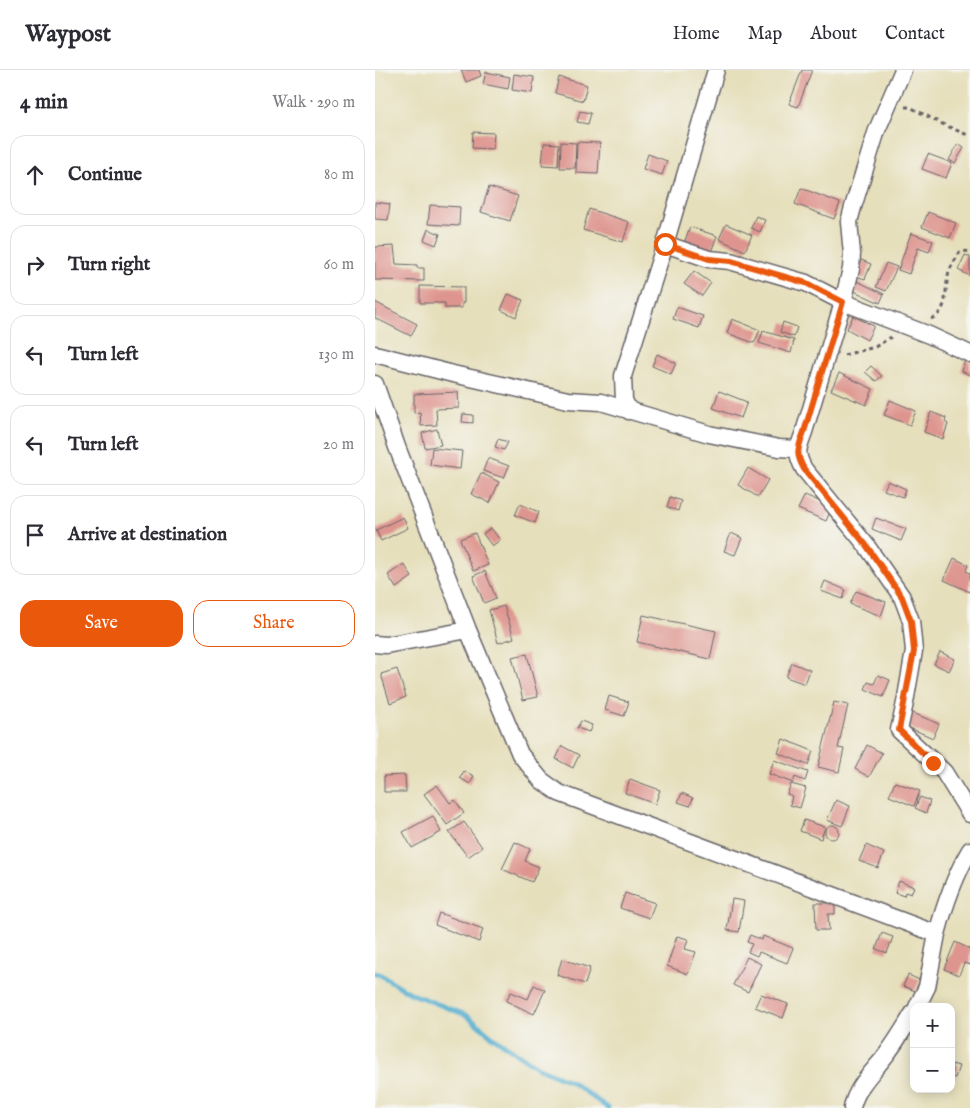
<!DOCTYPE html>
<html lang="en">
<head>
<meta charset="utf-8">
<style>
	:root { --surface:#fff; --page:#f2f2f3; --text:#2b2b33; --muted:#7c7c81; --line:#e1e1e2; --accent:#ea580c }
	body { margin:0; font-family:"IM FELL English",serif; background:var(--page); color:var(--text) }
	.controls { position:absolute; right:15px; bottom:15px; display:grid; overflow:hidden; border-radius:10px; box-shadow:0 2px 12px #0003 }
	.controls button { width:45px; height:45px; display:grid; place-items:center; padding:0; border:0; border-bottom:1px solid var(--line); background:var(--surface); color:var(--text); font:25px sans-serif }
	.stop { position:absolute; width:15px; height:15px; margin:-11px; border:4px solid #ea580c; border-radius:50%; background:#fff }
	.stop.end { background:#ea580c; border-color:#fff; box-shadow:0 1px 5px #0008 }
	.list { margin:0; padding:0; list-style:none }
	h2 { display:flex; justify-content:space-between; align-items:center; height:65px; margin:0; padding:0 20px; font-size:21px }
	h2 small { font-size:16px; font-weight:400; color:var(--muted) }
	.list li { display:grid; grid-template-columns:32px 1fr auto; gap:15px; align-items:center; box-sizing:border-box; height:80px; margin:0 10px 10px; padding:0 10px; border:1px solid var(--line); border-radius:15px }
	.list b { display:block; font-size:19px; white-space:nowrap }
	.list em { font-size:16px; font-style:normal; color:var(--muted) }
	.actions { display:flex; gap:10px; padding:15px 20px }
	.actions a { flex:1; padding:11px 0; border:1px solid var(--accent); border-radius:15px; text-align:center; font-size:18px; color:var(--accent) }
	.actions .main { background:var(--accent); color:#fff }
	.icon { flex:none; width:28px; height:28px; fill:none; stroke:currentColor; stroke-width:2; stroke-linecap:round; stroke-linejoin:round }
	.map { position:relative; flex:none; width:595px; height:1038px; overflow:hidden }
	header { display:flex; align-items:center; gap:30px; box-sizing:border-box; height:70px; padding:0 25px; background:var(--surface); border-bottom:1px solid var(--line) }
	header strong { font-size:24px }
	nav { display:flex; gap:28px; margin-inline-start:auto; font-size:18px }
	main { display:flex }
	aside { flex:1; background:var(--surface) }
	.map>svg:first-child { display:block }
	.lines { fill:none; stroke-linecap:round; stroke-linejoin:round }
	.stream { stroke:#50acce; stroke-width:5 }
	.building { fill:#de958f }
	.minor-casing { stroke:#676468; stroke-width:19 }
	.path { stroke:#676468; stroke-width:3; stroke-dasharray:4 4; stroke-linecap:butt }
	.minor { stroke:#fff; stroke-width:16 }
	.route { stroke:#ea580c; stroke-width:6 }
</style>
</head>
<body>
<header>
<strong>Waypost</strong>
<nav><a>Home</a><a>Map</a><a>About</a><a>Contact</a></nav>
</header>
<main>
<aside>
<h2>4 min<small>Walk · 290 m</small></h2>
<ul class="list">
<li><svg class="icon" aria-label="ahead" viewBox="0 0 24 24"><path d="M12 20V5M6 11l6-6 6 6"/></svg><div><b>Continue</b></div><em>80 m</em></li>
<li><svg class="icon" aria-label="right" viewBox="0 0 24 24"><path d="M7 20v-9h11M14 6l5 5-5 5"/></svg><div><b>Turn right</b></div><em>60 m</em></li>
<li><svg class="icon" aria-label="left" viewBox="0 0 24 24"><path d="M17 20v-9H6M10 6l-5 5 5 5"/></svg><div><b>Turn left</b></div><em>130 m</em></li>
<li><svg class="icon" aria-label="left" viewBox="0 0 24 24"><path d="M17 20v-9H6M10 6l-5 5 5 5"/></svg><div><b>Turn left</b></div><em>20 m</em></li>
<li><svg class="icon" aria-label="arrive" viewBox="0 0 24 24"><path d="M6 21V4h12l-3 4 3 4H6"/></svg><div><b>Arrive at destination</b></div></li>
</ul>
<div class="actions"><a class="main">Save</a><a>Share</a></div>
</aside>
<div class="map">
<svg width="595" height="1038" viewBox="0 0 595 1038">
	<rect width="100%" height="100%" fill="#f6f6f2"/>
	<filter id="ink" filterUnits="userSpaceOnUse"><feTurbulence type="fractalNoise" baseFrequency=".02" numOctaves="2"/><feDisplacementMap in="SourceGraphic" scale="10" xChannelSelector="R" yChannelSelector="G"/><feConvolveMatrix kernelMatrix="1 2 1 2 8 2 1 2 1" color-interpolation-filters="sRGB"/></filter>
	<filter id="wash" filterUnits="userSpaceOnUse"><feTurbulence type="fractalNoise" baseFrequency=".0096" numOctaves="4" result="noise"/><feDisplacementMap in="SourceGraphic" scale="20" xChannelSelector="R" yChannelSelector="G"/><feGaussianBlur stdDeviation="1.12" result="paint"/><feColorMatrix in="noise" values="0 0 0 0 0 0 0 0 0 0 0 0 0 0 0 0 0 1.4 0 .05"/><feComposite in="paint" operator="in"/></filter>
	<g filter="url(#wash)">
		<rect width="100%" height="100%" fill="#e6dfbb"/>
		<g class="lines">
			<path class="stream" d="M0,903L4,904L37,924L91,945L118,967L162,997L198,1013L233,1038"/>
		</g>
		<g id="blocks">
			<path class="building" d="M86,0H104L106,6L91,12Z
				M427,0H437L423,37L414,34Z
				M111,2L135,7L133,19L108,14Z
				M139,4L159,7L157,23L137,20Z
				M184,7L212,15L208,31L180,23Z
				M205,41L216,43L213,54L202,52Z
				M98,62L119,63L118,79L97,78Z
				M186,72L201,73L200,98H185Z
				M202,72L225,73L223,104L201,103Z
				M169,73L184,74L183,96L167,95Z
				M583,74L589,78L580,93L574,90Z
				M273,84L292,91L287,105L268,99Z
				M553,84L577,93L571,108L547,99Z
				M114,117L143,126L135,151L106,142Z
				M426,118L465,133L459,149L420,134Z
				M0,132L15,134L13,150L0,149Z
				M55,135L85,137L84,156L53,154Z
				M214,139L254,152L248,172L208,160Z
				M553,142L581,153L575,168L547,157Z
				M381,146L390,150L385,162L376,158Z
				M351,154L377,165L370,181L344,169Z
				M315,157L342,166L336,182L309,173Z
				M53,159L65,164L61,175L49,170Z
				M536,163L558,171L554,182L543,178L534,204L523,200Z
				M19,176L21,194L42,195V198H49V211L0,210V177Z
				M590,185L595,187V206L583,200Z
				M484,189L496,194L490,209L478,205Z
				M511,193L522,197L511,221L501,217Z
				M319,201L336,213L327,226L309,214Z
				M482,211L509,224L505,233L477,220Z
				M45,216L89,217V233H87V238H70V233H45Z
				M133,224L148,230L141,247L126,240Z
				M0,232L42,254L36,266L0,248Z
				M302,237L328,246L324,258L298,249Z
				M478,246L499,256L492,270L472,259Z
				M357,249L385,260L379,273L352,263Z
				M408,252L422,257L419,267L405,262Z
				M388,261L419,270L416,283L384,273Z
				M282,284L301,293L296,304L277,296Z
				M590,290L595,292V305L586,301Z
				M496,296L507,306L501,311L490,302Z
				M464,303L498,319L491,335L456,320Z
				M344,321L372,332L366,348L338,338Z
				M83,322L84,338L61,339L62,355L46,356L45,342L39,343V324Z
				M515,330L541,341L535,355L509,345Z
				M556,342L571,348L570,352L573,354L568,369L549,362Z
				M88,344L98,345V353L87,352Z
				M62,359L66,375L50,378L47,363Z
				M123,369L133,372L129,380L120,377Z
				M57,378L87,381L85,399L55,395Z
				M113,388L134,396L129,408L108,401Z
				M373,398L393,410L383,427L363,415Z
				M106,403L124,412L115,433L96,424Z
				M513,411L531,419L528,427L509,420Z
				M430,425L457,437L451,451L423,439Z
				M295,427L306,431L303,441L292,437Z
				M145,434L164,442L160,453L140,445Z
				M28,447L33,458L6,471L1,460Z
				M501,448L531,459L526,471L497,459Z
				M116,458L125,470L117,476L108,464Z
				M100,463L113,495L98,501L85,469Z
				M356,463L367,468L360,485L349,481Z
				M579,488L593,495L591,501L595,503V522L569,510Z
				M29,494L37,507L21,518L13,505Z
				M110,501L121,528L109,533L98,506Z
				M450,511L471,520L468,529L446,521Z
				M481,521L511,532L506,546L475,534Z
				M129,536L139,568L123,573L114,540Z
				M268,545L341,561L335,589L262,572Z
				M565,582L580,589L574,601L559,594Z
				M152,584L163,627L148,630L137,587Z
				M417,593L435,600L430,614L411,607Z
				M22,599L31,627L15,633L6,604Z
				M503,605L515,610L508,627L490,619L493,612L499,614Z
				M234,626L254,632L249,646L230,640Z
				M459,632L473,635L463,678L469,679L464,702L443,697Z
				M536,642L564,654L558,668L530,656Z
				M206,651L217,655L214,662L202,658Z
				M408,669L438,681L433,695L403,683Z
				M492,675L507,683L494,707L480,699Z
				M187,676L204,685L198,698L181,689Z
				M399,690L433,702L430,711L420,707L418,713L394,704Z
				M89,701L99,706L95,714L85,708Z
				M30,705L31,722H9V706Z
				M255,709L285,720L280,734L250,723Z
				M520,712L545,721L539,736L514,726Z
				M416,714L431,718L425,738L415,735L417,726L412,724Z
				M62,715L75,733L80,730L89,743L72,755L49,724Z
				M307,723L318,728L315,736L303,732Z
				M545,727L555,731L551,743L540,738Z
				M461,730L475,736L467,756L452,750Z
				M58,746L66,762L37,778L28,762Z
				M429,750L450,757L446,769L425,761Z
				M89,752L107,777L93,787L74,762Z
				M450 762a7 7 0 1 1 14 0a7 7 0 1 1-14 0Z
				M140,772L155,779L150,791L164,797L157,812L127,799Z
				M491,775L509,783L503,798L484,791Z
				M524,811L539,817L536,824L530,822L529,826L520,823Z
				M250,823L280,833L274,848L245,838Z
				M357,829L369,831L364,862L352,860Z
				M440,833H460V844H453L454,860H441Z
				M64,843L108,859L104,872L60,855Z
				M507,863L518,867L512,883L501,879Z
				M375,865L387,870L388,866L418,878L412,893L384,882L382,886L373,882L377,874L372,872Z
				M302,866L313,869L310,879L321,882L313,904L292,896Z
				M580,872L595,879V895L589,893L584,905L569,899Z
				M372,887L386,894L373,922L358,915Z
				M187,889L215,898L210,914L182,905Z
				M533,905L545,910L540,921L528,916Z
				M159,915L170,920L159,944L131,931L136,922L153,929Z
				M386,924L413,934L408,948L380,937Z
				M577,994L584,996L580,1008L576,1007Z"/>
		</g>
	</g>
	<g filter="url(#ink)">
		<use href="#blocks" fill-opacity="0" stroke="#676468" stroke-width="1"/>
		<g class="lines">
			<g class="minor-casing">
				<path id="minor" d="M528,0L502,60L478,137L474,152L477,184L476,199L468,232L429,362C423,378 420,383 429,399L491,475L527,527L536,551L539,581L530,633L524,660L569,702L595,744
					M290,174L334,189L355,191L431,213L468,232L554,265L595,284
					M0,284L78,304L193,330L226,332L334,364L404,378L422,379
					M0,314L22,377L93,560L145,684L166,710L184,723L562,864L552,917L542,937
					M254,341L249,330L248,306L290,174L341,0
					M0,574L11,575L93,560
					M562,864C570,834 579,807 595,780
					M477,1038C481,1017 498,1002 511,985C521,972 530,957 539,942"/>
			</g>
			<path class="path" d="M530,37H535L565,53L595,66
				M556,249C574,241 569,223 573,207C574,198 581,189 585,182L595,181
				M469,285L500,277L516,267"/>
			<use href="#minor" class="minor"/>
		</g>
	</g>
	<g class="lines" filter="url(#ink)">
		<path class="route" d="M290,174L334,189L356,191L431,213L468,232L429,362C423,378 420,383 429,399L491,475L527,527L536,551L539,581L524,660L558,693"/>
	</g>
</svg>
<div class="controls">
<button>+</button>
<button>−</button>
</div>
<div class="stop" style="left:290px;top:174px"></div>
<div class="stop end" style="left:558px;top:693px"></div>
</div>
</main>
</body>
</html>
